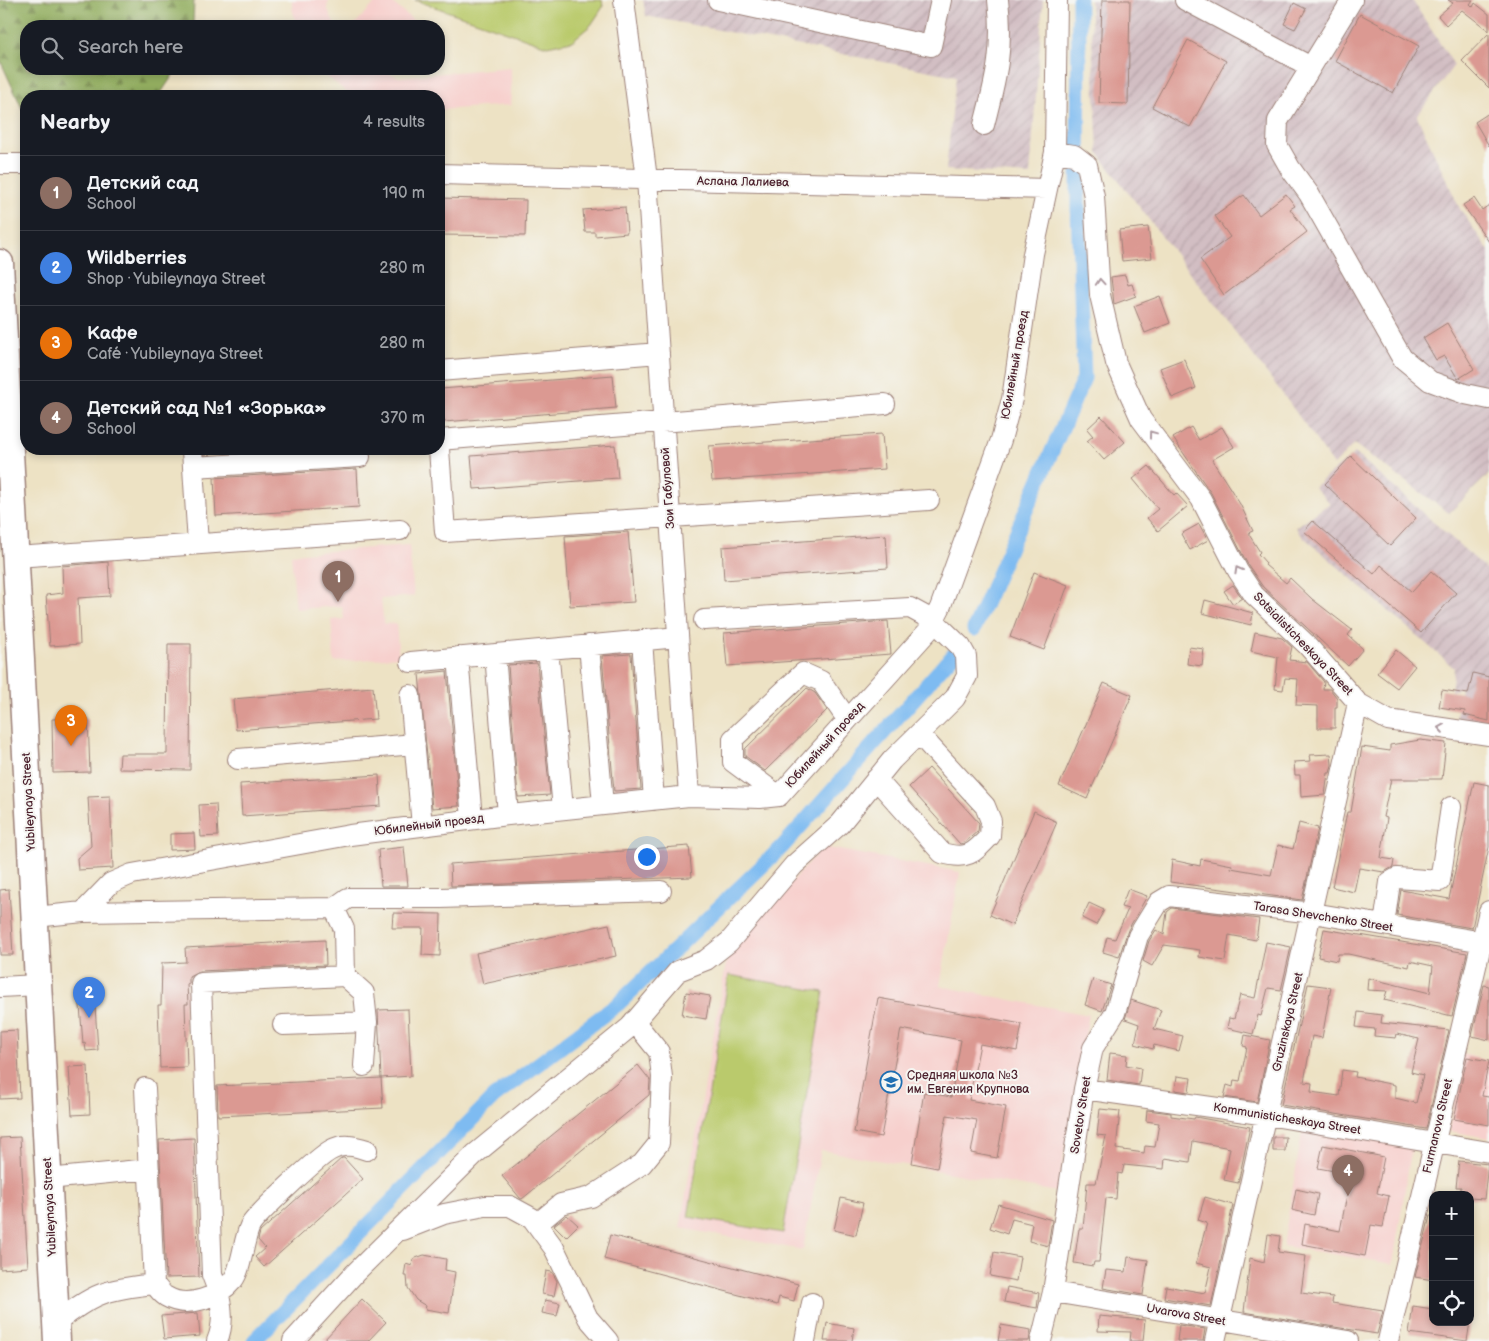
<!DOCTYPE html>
<html lang="en">
<head>
<meta charset="utf-8">
<style>
	:root { --surface:#171b24; --page:#242831; --text:#f1f3f6; --muted:#9ea1a6; --line:#363941; --accent:#1f6fb2 }
	body { margin:0; font-family:"Balsamiq Sans",sans-serif; background:var(--page); color:var(--text) }
	.controls { position:absolute; right:15px; bottom:15px; display:grid; overflow:hidden; border-radius:10px; box-shadow:0 2px 8px #0003 }
	.controls button { width:45px; height:45px; display:grid; place-items:center; padding:0; border:0; border-bottom:1px solid var(--line); background:var(--surface); color:var(--text); font:25px sans-serif }
	.you { position:absolute; left:646px; top:856px; width:18px; height:18px; margin:-12px; border:4px solid #fff; border-radius:50%; background:#1a73e8; box-shadow:0 0 0 8px #1a73e833 }
	.badge { display:grid; place-items:center; width:32px; height:32px; border-radius:50%; background:var(--accent); color:#fff; font-size:16px; font-weight:700 }
	.pin { position:absolute; translate:-50% -41px; filter:drop-shadow(0 1px 2px #0008) }
	.pin::after { content:''; position:absolute; top:26px; width:18px; height:15px; background:inherit; clip-path:polygon(0 0,100% 0,50% 100%) }
	.list { margin:0; padding:0; list-style:none }
	h2 { display:flex; justify-content:space-between; align-items:center; height:65px; margin:0; padding:0 20px; font-size:21px }
	h2 small { font-size:16px; font-weight:400; color:var(--muted) }
	.list li { display:grid; grid-template-columns:32px 1fr auto; gap:15px; align-items:center; box-sizing:border-box; height:75px; padding:0 20px; border-top:1px solid var(--line) }
	.list b { display:block; font-size:19px; white-space:nowrap }
	.list p { margin:0; font-size:16px; white-space:nowrap; color:var(--muted) }
	.list em { font-size:16px; font-style:normal; color:var(--muted) }
	.icon { flex:none; width:28px; height:28px; fill:none; stroke:currentColor; stroke-width:2; stroke-linecap:round; stroke-linejoin:round }
	.map { position:relative; flex:none; width:1489px; height:1341px; overflow:hidden }
	.search { position:absolute; background:var(--surface); box-shadow:0 2px 8px #0003; left:20px; top:20px; width:425px; height:55px; display:flex; align-items:center; gap:12px; box-sizing:border-box; padding:0 18px; border-radius:20px; color:var(--muted); font-size:19px }
	.panel { position:absolute; background:var(--surface); box-shadow:0 2px 8px #0003; left:20px; top:90px; width:425px; height:365px; border-radius:20px }
	.map>svg:first-child { display:block }
	.built { fill:#f7d0cd }
	.industrial { fill:url(#industrial-furrows) }
	.grass { fill:#baca6c; stroke:#82744c }
	.forest { fill:url(#forest-firs); stroke:#6e6646 }
	.lines { fill:none; stroke-linecap:round; stroke-linejoin:round }
	.canal { stroke:#7ebbf1; stroke-width:15 }
	.building { fill:#db9992 }
	.minor-casing { stroke:#9c8078; stroke-width:22 }
	.major-casing { stroke:#9c8078; stroke-width:29 }
	.minor { stroke:#fff; stroke-width:20 }
	.major { stroke:#fff; stroke-width:26 }
	.oneway { stroke:#ae9aa0 }
	.labels { text-anchor:middle; dominant-baseline:central; stroke-width:4; stroke-linejoin:round; paint-order:stroke }
	.street-label { font-size:12px; fill:#4a1f2b; stroke:#f6f6f2 }
	.poi-label { font-size:12px; fill:#4a1f2b; stroke:#f6f6f2; text-anchor:start }
</style>
</head>
<body>
<div class="map">
<svg width="1489" height="1341" viewBox="0 0 1489 1341">
	<defs>
		<pattern id="industrial-furrows" width="10" height="10" patternUnits="userSpaceOnUse" patternTransform="scale(1.25)"><rect width="10" height="10" fill="#d2bec3"/><path d="M-1 1l2-2M0 10L10 0M9 11l2-2" fill="none" stroke="#b6a3a8"/></pattern>
		<pattern id="forest-firs" width="22" height="20" patternUnits="userSpaceOnUse" patternTransform="scale(1.25)"><rect width="22" height="20" fill="#93ae60"/><path d="M5 1l3.5 6h-7zM16 11l3.5 6h-7z" fill="#7a8d4f"/></pattern>
	</defs>
	<rect width="100%" height="100%" fill="#f6f6f2"/>
	<filter id="ink" filterUnits="userSpaceOnUse"><feTurbulence type="fractalNoise" baseFrequency=".02" numOctaves="2"/><feDisplacementMap in="SourceGraphic" scale="10" xChannelSelector="R" yChannelSelector="G"/><feConvolveMatrix kernelMatrix="1 2 1 2 8 2 1 2 1" color-interpolation-filters="sRGB"/></filter>
	<filter id="wash" filterUnits="userSpaceOnUse"><feTurbulence type="fractalNoise" baseFrequency=".0096" numOctaves="4" result="noise"/><feDisplacementMap in="SourceGraphic" scale="20" xChannelSelector="R" yChannelSelector="G"/><feGaussianBlur stdDeviation="1.12" result="paint"/><feColorMatrix in="noise" values="0 0 0 0 0 0 0 0 0 0 0 0 0 0 0 0 0 1.4 0 .05"/><feComposite in="paint" operator="in"/></filter>
	<g filter="url(#wash)">
		<rect width="100%" height="100%" fill="#ede2c4"/>
		<path class="built" d="M292,0H329L327,7L335,26H297L292,8Z
			M378,0H389L420,26H353Z
			M511,67V105L439,110V96H352L319,70L384,69L383,71L399,77Z
			M409,545L414,596L381,599L384,624L396,623L399,657L334,662L331,620L344,619L342,606L296,609L291,554Z
			M823,847L960,872L940,986L1089,1015L1057,1192L821,1150L803,1250L680,1228L728,952Z
			M1462,1054L1489,1061V1138L1449,1131Z
			M1303,1127L1412,1145L1393,1264L1283,1246Z"/>
		<path class="industrial" d="M643,0H1043L1030,175L946,170L956,76L646,16Z
			M1090,0H1412L1454,65L1417,116L1460,209L1489,251V474L1449,513L1354,444L1334,465L1282,393L1098,153Z
			M1355,453L1489,571V725L1456,717L1461,688L1451,691L1454,668L1299,533L1296,527L1330,503L1314,487Z"/>
		<path class="grass" d="M415,0H602L603,7L591,25L572,41L547,46Z
			M729,975L824,992L783,1233L688,1217Z"/>
		<path class="forest" d="M0,0H194L193,26H26V69H177L159,96H26V117L0,60Z"/>
		<g class="lines">
			<path class="canal" d="M974,629L1084,378L1078,208L1079,0
				M254,1341L494,1097L618,1004L783,846L953,655"/>
		</g>
		<g id="blocks">
			<path class="building" d="M1102,0H1130L1128,104L1099,103Z
				M1448,0H1473L1470,4L1473,7L1475,3L1489,14V31L1462,10L1446,25L1438,16L1453,3Z
				M1294,3L1306,9L1295,29L1284,24Z
				M1360,14L1419,46L1393,93L1335,61Z
				M1489,33V88L1462,61Z
				M1188,40L1226,61L1190,127L1152,107Z
				M1489,113V146L1475,122Z
				M1286,194L1295,206L1290,209L1307,232L1224,295L1200,259L1230,237L1215,216L1244,195L1259,215Z
				M439,198L526,200L525,236L439,235Z
				M1474,198L1482,210L1489,205V242L1463,205Z
				M625,207L627,233L595,236V232H585L583,210Z
				M1148,227L1152,258L1122,261L1119,230Z
				M1125,275L1128,285L1132,284L1136,296L1114,304L1111,277Z
				M1160,296L1170,323L1145,333L1134,306Z
				M1447,323L1474,369L1458,379L1444,356L1436,360L1423,338Z
				M1184,359L1196,388L1172,398L1160,368Z
				M613,375L616,408L444,422L441,389Z
				M1101,416L1125,442L1104,460L1087,441L1093,436L1087,429Z
				M1191,427L1199,440L1222,427L1234,447L1212,460L1240,504L1253,531L1248,533L1260,552L1258,554L1266,563L1265,565L1286,583L1290,578L1312,599L1352,630L1348,635L1363,649L1348,666L1263,587L1248,565L1211,493L1173,438Z
				M882,434L885,469L712,481L709,446Z
				M615,445L618,478L474,489L471,456Z
				M1351,456L1416,518L1390,546L1325,484Z
				M1149,466L1174,495L1176,493L1188,506L1158,531L1147,518L1158,509L1133,479Z
				M357,469L359,507L216,516L214,478Z
				M1313,521L1374,574L1381,565L1412,592L1431,571L1456,593L1421,633L1304,531Z
				M1199,524L1208,540L1190,550L1181,534Z
				M628,532L634,602L570,606L565,536Z
				M886,535L888,568L724,580L722,547Z
				M108,562L110,596L78,598L80,644L50,646L46,595L63,593L62,566Z
				M1034,572L1068,585L1044,650L1010,637Z
				M1233,585L1242,598L1233,604L1224,591Z
				M1205,600L1253,613L1251,625L1202,613Z
				M888,621L891,654L727,666L724,633Z
				M1255,632L1282,638L1292,647L1289,660L1307,662L1324,682L1323,689H1330L1337,698V707H1335V728H1318V706L1296,705L1298,679L1285,678L1283,690L1275,689L1278,657L1251,651Z
				M168,644H191L190,770L119,769L120,754H167Z
				M1189,647L1204,649L1202,666L1187,664Z
				M1396,650L1415,666L1397,688L1377,673Z
				M631,654L641,789L614,791L602,656Z
				M537,663L550,795L518,797L508,665Z
				M447,671L459,806L432,808L419,674Z
				M1473,673L1489,677V721L1464,715L1465,711L1439,707L1442,690L1468,694Z
				M1104,683L1132,695L1087,799L1059,786Z
				M373,687L376,719L236,730L233,699Z
				M807,688L815,693L827,710L765,771L745,756V749Z
				M88,718L90,772L53,773L52,719Z
				M1420,740L1446,743L1442,779H1391L1383,817L1387,818L1381,858L1394,860L1393,867L1384,872L1359,868L1354,892L1332,887L1347,812H1351L1362,747L1390,751V745Z
				M1331,754L1332,765L1330,773H1328L1325,795L1301,797L1300,775H1295L1294,762L1311,761L1310,755Z
				M929,768L979,823L978,831L964,843L960,844L909,787Z
				M379,775L381,806L242,816L240,784Z
				M1474,782L1489,785V847L1472,928L1397,915L1401,890L1449,899Z
				M110,796L113,868L78,870L77,858L91,846L88,797Z
				M216,804L218,836L201,837L199,805Z
				M1034,811L1057,822L1012,925L990,915Z
				M1299,823L1318,828L1302,900L1170,882L1172,860L1200,866L1201,859L1232,865L1231,868L1271,875L1278,845L1293,849Z
				M194,833L195,849L170,850V834Z
				M689,846L692,877L451,886L450,864Z
				M404,847L408,886H381L378,850Z
				M9,889L13,955H0V890Z
				M1128,889L1147,896L1128,930L1119,957L1103,952L1107,937L1115,939L1128,909L1121,907Z
				M1089,903L1104,910L1096,925L1082,918Z
				M1172,908L1259,919L1256,940L1229,935L1225,961L1199,957L1200,950L1164,945L1152,966L1143,961L1149,941L1156,930L1164,935L1167,912Z
				M393,913L441,914L440,956L422,955L423,928H392Z
				M609,924L616,956L483,984L476,953Z
				M1324,929L1467,953L1452,1016L1384,1000L1387,991L1367,990L1368,978L1430,993L1433,966L1410,961L1409,967L1348,954H1338L1337,961L1318,957Z
				M325,940L326,965L200,971L189,977V984H187L188,1004H185L187,1067L160,1068L158,1005H161L162,963L186,962L185,948Z
				M1266,942L1291,947L1281,990L1268,988L1261,1016L1258,1015L1253,1034L1227,1028L1229,1018L1234,1019L1240,995L1255,998Z
				M1093,979L1111,985L1102,1011L1085,1005Z
				M1308,984L1331,987L1322,1038L1312,1036L1304,1082L1312,1083L1311,1092L1339,1096L1342,1070L1356,1072L1355,1077L1395,1085V1098L1416,1103L1423,1075L1411,1072L1419,1039L1397,1034L1396,1038L1374,1036L1375,1029L1356,1027L1358,1012L1382,1015L1381,1023L1449,1030L1426,1129L1281,1105Z
				M1484,985L1489,986V1040L1472,1036Z
				M94,992L98,1050L86,1051L85,1043L83,1044L79,993Z
				M686,992L710,996L706,1019L682,1015Z
				M878,998L1022,1024L1017,1051L980,1044L969,1100L1006,1107L997,1158L971,1153L977,1120L947,1115L937,1168L912,1163L924,1092L951,1097L961,1040L901,1029L881,1137L854,1132Z
				M1131,1000L1161,1010L1154,1029L1183,1036L1179,1051L1154,1045L1153,1049L1135,1044L1139,1024L1125,1019Z
				M408,1009L411,1076L381,1078L378,1010Z
				M17,1030L20,1098L0,1099V1031Z
				M1245,1035L1270,1040L1257,1102L1224,1097L1227,1085L1233,1087L1234,1080L1240,1081L1247,1047L1243,1046Z
				M1110,1053L1127,1055L1126,1065L1141,1068L1139,1085L1107,1080Z
				M1467,1057L1489,1061L1482,1096L1489,1097V1125L1454,1119Z
				M638,1065L650,1080L649,1095L522,1199L520,1198L502,1176Z
				M88,1066L90,1114L72,1115L69,1067Z
				M1177,1076L1191,1078L1189,1092L1175,1090Z
				M381,1078L383,1108L218,1116L217,1086Z
				M1100,1109L1120,1111L1116,1149L1144,1153L1145,1146L1155,1147L1159,1123L1146,1121L1147,1110L1171,1113V1116L1194,1119L1195,1117L1250,1127L1238,1183L1224,1180L1230,1148L1193,1141L1190,1162L1165,1158L1164,1169L1124,1165L1122,1174L1118,1173L1116,1199L1106,1198L1099,1262H1094L1093,1266L1074,1263L1079,1229H1083L1087,1183H1096L1106,1136L1097,1135Z
				M20,1137L28,1267L0,1269V1138Z
				M1273,1137H1286L1285,1151H1273Z
				M194,1138L199,1277L166,1278L159,1140Z
				M1323,1145L1384,1157L1377,1193L1389,1196L1383,1227L1371,1225L1365,1256L1302,1244L1305,1224L1340,1231L1351,1174L1318,1168Z
				M342,1158H344L363,1179L264,1267L255,1257L265,1248L258,1240L260,1232Z
				M1459,1161L1488,1164L1484,1199L1470,1198V1195H1460L1461,1187H1456Z
				M1296,1189L1318,1194L1314,1215L1292,1210Z
				M1205,1197L1233,1205L1211,1306L1164,1298L1166,1286L1205,1293L1211,1267L1196,1263L1207,1223L1198,1220Z
				M841,1198L863,1203L856,1235L834,1230Z
				M998,1204L1052,1220L1048,1246L1029,1241L1032,1224L1012,1219L1007,1234L990,1228Z
				M567,1215L578,1225L566,1237L554,1225Z
				M1430,1216H1433V1280L1415,1277Z
				M1268,1234L1280,1236L1278,1252L1306,1256L1301,1293L1333,1297L1332,1303L1383,1311L1377,1334L1244,1312L1250,1258L1264,1262Z
				M610,1235L798,1284L794,1301L779,1297L777,1305L604,1259Z
				M994,1252L1020,1257L1016,1281L990,1276Z
				M424,1255L446,1259L445,1270L455,1272L449,1313L425,1309L426,1306L416,1300L408,1288L407,1276H404L406,1264L412,1266L413,1259Z
				M1128,1257L1148,1260L1143,1295L1103,1288L1106,1270L1126,1272Z
				M546,1271L552,1272L557,1281L554,1296L542,1294Z
				M1007,1287L1039,1293L1037,1308L1004,1302Z
				M362,1299L386,1322L368,1341H323Z
				M545,1300L560,1303L557,1316L542,1313Z
				M1413,1306L1433,1309V1322H1470L1467,1341L1409,1333Z
				M198,1313L200,1336L164,1339L161,1316Z
				M1099,1316L1145,1320L1143,1341H1130L1131,1332L1098,1331Z
				M827,1323L854,1328L852,1341H824Z
				M1001,1325L1031,1330L1029,1341H998Z
				M1179,1325L1205,1329L1203,1341H1177Z"/>
		</g>
	</g>
	<g filter="url(#ink)">
		<use href="#blocks" fill-opacity="0" stroke="#9c8078" stroke-width="1"/>
		<g class="lines">
			<g class="minor-casing">
				<path id="minor" d="M624,0L647,179L689,796
					M718,0L931,46L941,0
					M1185,0L1311,67
					M1352,0L1278,121L1277,145L1290,168L1309,194L1402,358L1430,381L1465,394L1489,399
					M984,125C996,78 1004,49 998,0
					M1055,152L1074,155L1087,165L1094,196L1100,295L1116,363L1141,419L1201,499L1238,571L1254,595L1307,645L1358,703L1388,720L1489,735
					M0,164H26
					M439,174L1047,189
					M439,371L659,353
					M439,440L885,404
					M192,449L193,467
					M439,449L445,532L929,500
					M198,544L193,467L360,457
					M16,557L400,530
					M642,640L654,800
					M589,645L603,805
					M548,649L563,809
					M495,654L508,815
					M458,657L472,819
					M411,662L678,637
					M410,695L422,826
					M238,759L415,744
					M876,779L942,853C967,860 973,854 990,836L991,821L985,806L919,734
					M779,796L733,762V739L803,673L821,681L847,719
					M334,908L348,898H441L661,891
					M83,912L334,908L344,929L345,976L364,993L367,1022L364,1066
					M35,917L83,912L111,883L132,874L350,835L499,816L689,796L760,798L779,796L928,631L940,608L1001,440L1012,399L1033,254L1055,152L1057,0
					M1384,925L1390,882L1397,878L1440,881L1451,807
					M0,987L38,985
					M283,1025L367,1022
					M145,1088L154,1284C158,1288 162,1295 167,1297C187,1309 219,1297 233,1280C242,1268 243,1241 250,1226C256,1215 319,1156 331,1150C343,1143 355,1146 367,1150
					M1084,1089L1267,1115L1489,1152
					M48,1179L149,1169
					M537,1224L561,1204L591,1197L642,1164L659,1143L662,1077L659,1052L634,1021
					M403,1230L444,1214L485,1206H510L532,1218L554,1248L588,1318L608,1341
					M1053,1292L1348,1341
					M56,1323C93,1293 107,1289 154,1284
					M217,1341C226,1320 221,1296 212,1275L201,983L345,976
					M293,1341L355,1273L475,1154L630,1027L678,971L706,960L729,942L794,865L840,824L892,760L955,698L967,676L966,656L961,647L934,621L910,608L704,620
					M805,1341L812,1303
					M1041,1341L1053,1292L1084,1089L1093,1048L1115,1013L1138,936L1159,902L1169,896L1313,913L1489,943
					M1215,1341L1358,703
					M1388,1341L1489,911"/>
			</g>
			<g class="major-casing">
				<path id="major" d="M0,263L57,1341"/>
			</g>
			<use href="#minor" class="minor"/>
			<use href="#major" class="major"/>
		</g>
		<defs><path id="oneway-chevron" d="M-2-3.5L2.5 0L-2 3.5" fill="none" stroke-width="1.6" stroke-linecap="round" stroke-linejoin="round" transform="scale(1.25)"/></defs>
		<g class="oneway">
			<use href="#oneway-chevron" transform="translate(1100 282) rotate(-94)"/>
			<use href="#oneway-chevron" transform="translate(1152 434) rotate(-127)"/>
			<use href="#oneway-chevron" transform="translate(1238 570) rotate(-119)"/>
			<use href="#oneway-chevron" transform="translate(1441 728) rotate(-172)"/>
		</g>
	</g>
	<defs>
		<g id="school-ring" transform="scale(1.125)"><circle r="9.5" fill="#f6f6f2" stroke="#1f6fb2" stroke-width="1.5"/><path d="M0-5L7-2L0 1L-7-2ZM-4 1L0 2.5L4 1V4Q0 6-4 4Z" fill="#1f6fb2"/></g>
	</defs>
	<g fill-rule="evenodd">
		<use href="#school-ring" x="891" y="1082"/>
	</g>
	<g class="labels">
		<g class="street-label">
			<text transform="translate(743 182) rotate(1)">Аслана Лалиева</text>
			<text transform="translate(1015 365) rotate(-80)">Юбилейный проезд</text>
			<text transform="translate(668 488) rotate(-94)">Зои Габуловой</text>
			<text transform="translate(1303 644) rotate(46)">Sotsialisticheskaya Street</text>
			<text transform="translate(825 745) rotate(-48)">Юбилейный проезд</text>
			<text transform="translate(29 802) rotate(-93)">Yubileynaya Street</text>
			<text transform="translate(429 825) rotate(-7)">Юбилейный проезд</text>
			<text transform="translate(1323 917) rotate(9)">Tarasa Shevchenko Street</text>
			<text transform="translate(1288 1022) rotate(-77)">Gruzinskaya Street</text>
			<text transform="translate(1081 1115) rotate(-81)">Sovetov Street</text>
			<text transform="translate(1287 1119) rotate(9)">Kommunisticheskaya Street</text>
			<text transform="translate(1438 1126) rotate(-77)">Furmanova Street</text>
			<text transform="translate(50 1207) rotate(-93)">Yubileynaya Street</text>
			<text transform="translate(1186 1315) rotate(10)">Uvarova Street</text>
		</g>
		<g class="poi-label">
			<text x="907" y="1075">Средняя школа №3<tspan x="907" dy="14">им. Евгения Крупнова</tspan></text>
		</g>
	</g>
</svg>
<div class="controls">
<button>+</button>
<button>−</button>
<button><svg class="icon" aria-label="locate" viewBox="0 0 24 24"><circle cx="12" cy="12" r="6"/><path d="M12 2v4M12 18v4M2 12h4M18 12h4"/></svg></button>
</div>
<div class="you"></div>
<div class="pin badge" style="left:338px;top:602px;background:#8d6e63">1</div>
<div class="pin badge" style="left:89px;top:1018px;background:#3f7fe0">2</div>
<div class="pin badge" style="left:71px;top:746px;background:#e8710a">3</div>
<div class="pin badge" style="left:1348px;top:1196px;background:#8d6e63">4</div>
<div class="search"><svg class="icon" aria-label="search" viewBox="0 0 24 24"><circle cx="10" cy="10" r="6"/><path d="M15 15l6 6"/></svg>Search here</div>
<section class="panel">
<h2>Nearby<small>4 results</small></h2>
<ul class="list">
<li><span class="badge" style="background:#8d6e63">1</span><div><b>Детский сад</b><p>School</p></div><em>190 m</em></li>
<li><span class="badge" style="background:#3f7fe0">2</span><div><b>Wildberries</b><p>Shop · Yubileynaya Street</p></div><em>280 m</em></li>
<li><span class="badge" style="background:#e8710a">3</span><div><b>Кафе</b><p>Café · Yubileynaya Street</p></div><em>280 m</em></li>
<li><span class="badge" style="background:#8d6e63">4</span><div><b>Детский сад №1 «Зорька»</b><p>School</p></div><em>370 m</em></li>
</ul>
</section>
</div>
</body>
</html>
